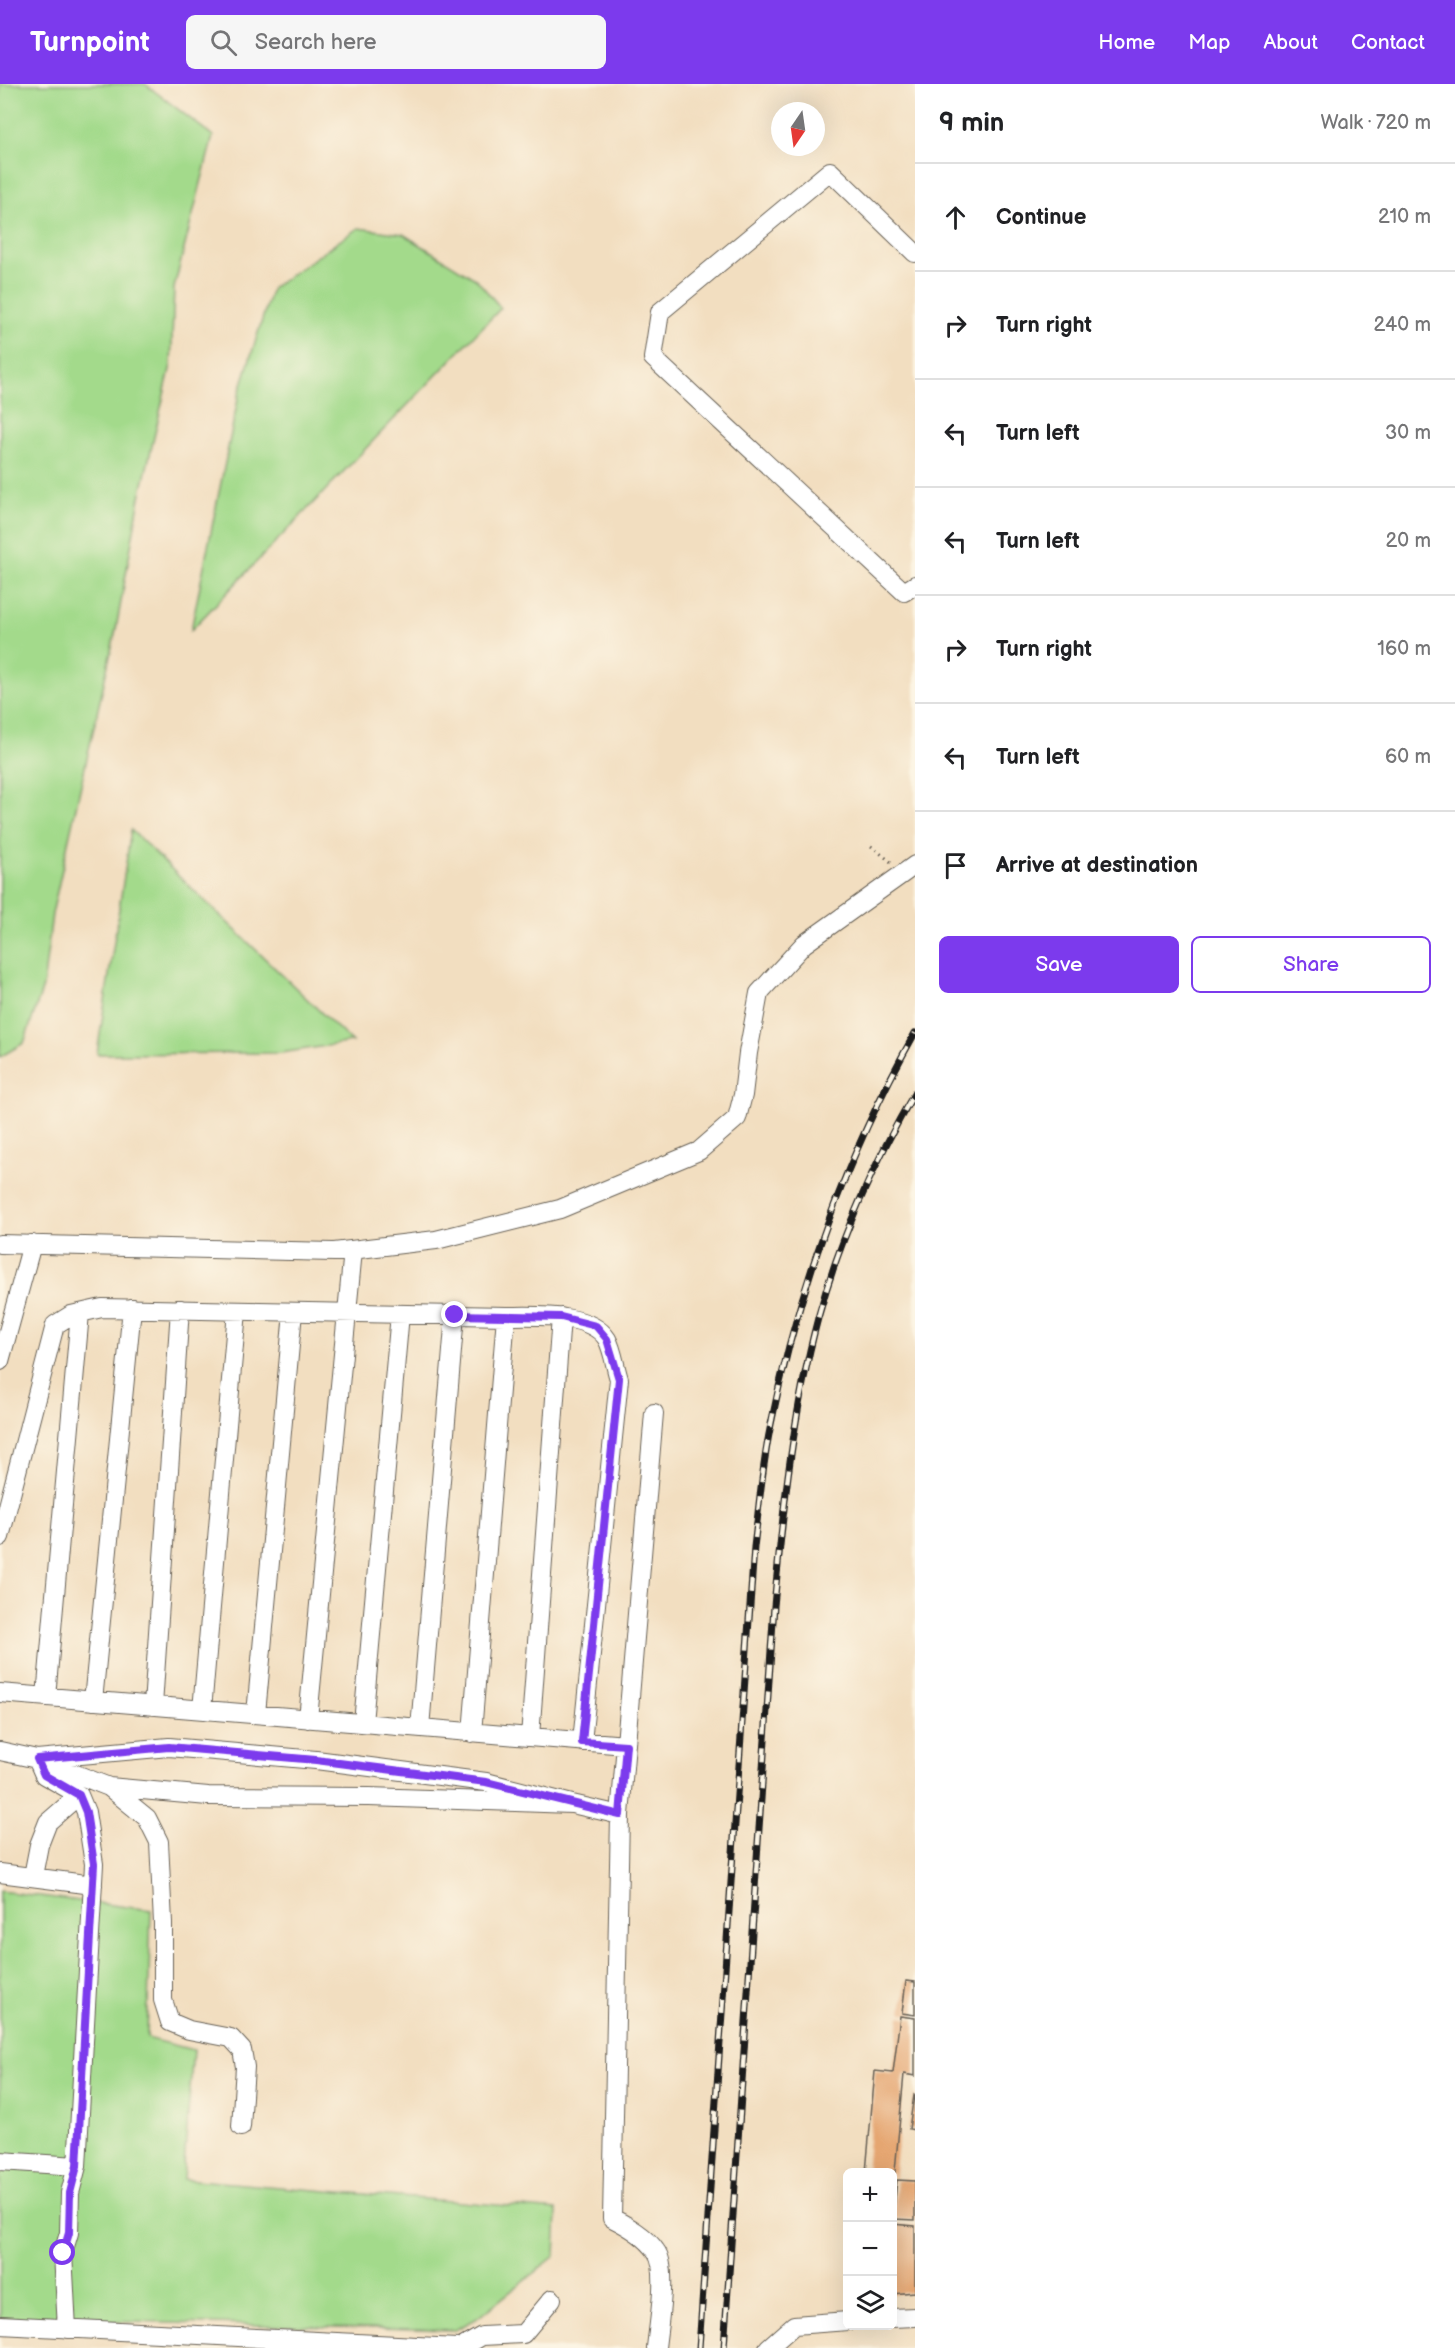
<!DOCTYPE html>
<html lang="en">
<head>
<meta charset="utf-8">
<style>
	:root { --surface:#fff; --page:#f6f6f6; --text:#202124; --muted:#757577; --line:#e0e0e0; --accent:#7c3aed }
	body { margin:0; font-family:"Balsamiq Sans",sans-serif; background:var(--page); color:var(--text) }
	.controls { position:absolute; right:18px; bottom:18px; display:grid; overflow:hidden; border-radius:9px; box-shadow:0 6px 24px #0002 }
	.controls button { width:54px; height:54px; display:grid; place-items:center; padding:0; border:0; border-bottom:2px solid var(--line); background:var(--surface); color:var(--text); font:30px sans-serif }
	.compass { position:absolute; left:771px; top:18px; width:54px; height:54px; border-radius:50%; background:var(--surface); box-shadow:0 6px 24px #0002; rotate:193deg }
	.stop { position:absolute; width:18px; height:18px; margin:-14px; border:4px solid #7c3aed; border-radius:50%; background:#fff }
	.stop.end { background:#7c3aed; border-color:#fff; box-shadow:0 2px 6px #0008 }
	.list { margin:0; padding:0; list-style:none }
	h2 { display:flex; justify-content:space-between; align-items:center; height:78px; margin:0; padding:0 24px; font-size:26px }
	h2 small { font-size:20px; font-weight:400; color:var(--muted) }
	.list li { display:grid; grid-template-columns:39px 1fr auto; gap:18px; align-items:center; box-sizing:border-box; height:108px; padding:0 24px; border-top:2px solid var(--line) }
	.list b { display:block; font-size:22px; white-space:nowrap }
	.list em { font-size:20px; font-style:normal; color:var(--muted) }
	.actions { display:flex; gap:12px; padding:18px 24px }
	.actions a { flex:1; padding:14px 0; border:2px solid var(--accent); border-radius:9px; text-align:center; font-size:21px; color:var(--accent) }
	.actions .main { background:var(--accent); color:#fff }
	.icon { flex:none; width:33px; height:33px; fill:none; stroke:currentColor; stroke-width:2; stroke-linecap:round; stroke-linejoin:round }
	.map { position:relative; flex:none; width:915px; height:2264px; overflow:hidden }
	header { display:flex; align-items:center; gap:36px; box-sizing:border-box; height:84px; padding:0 30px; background:var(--accent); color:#fff }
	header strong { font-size:28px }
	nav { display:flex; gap:33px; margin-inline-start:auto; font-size:21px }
	.search { width:420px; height:54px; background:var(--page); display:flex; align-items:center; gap:15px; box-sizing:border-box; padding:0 21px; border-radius:9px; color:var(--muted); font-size:22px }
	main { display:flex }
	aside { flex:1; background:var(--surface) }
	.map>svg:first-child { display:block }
	.green { fill:#a3da8b; stroke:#607b54; stroke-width:1.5 }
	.building { fill:#e5a671 }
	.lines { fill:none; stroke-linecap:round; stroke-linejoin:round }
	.minor-casing { stroke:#676055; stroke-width:20 }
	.path { stroke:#676055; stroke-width:3; stroke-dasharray:1.5 4.5; stroke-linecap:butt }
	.minor { stroke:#fff; stroke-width:18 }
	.rail-casing { stroke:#1c1c1c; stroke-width:7 }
	.rail { stroke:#fcf5e5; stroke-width:4.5; stroke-dasharray:14; stroke-linecap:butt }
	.route { stroke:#7c3aed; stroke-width:8 }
</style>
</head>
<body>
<header>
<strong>Turnpoint</strong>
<div class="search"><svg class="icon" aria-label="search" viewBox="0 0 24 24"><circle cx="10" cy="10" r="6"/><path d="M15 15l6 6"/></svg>Search here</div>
<nav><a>Home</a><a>Map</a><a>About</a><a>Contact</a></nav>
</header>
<main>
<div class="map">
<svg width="915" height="2264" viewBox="0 0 915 2264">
	<rect width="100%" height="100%" fill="#fcf5e5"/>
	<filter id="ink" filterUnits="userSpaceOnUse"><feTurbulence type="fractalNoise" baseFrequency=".0167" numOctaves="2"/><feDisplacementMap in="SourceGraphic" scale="12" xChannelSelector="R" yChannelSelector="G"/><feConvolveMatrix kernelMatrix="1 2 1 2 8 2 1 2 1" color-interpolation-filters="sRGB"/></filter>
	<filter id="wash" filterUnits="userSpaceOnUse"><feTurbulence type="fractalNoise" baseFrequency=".008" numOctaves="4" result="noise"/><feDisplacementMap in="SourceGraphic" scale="24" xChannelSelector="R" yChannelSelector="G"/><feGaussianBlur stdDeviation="1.35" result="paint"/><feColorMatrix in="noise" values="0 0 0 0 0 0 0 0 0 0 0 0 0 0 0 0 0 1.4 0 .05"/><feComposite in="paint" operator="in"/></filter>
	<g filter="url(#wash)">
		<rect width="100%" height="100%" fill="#f2dec0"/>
		<path class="green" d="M0,0H145L213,52L174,204L171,281L140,413L116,545L52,830L43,903L24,959L0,973Z
			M358,144L403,150L477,196L501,224L191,546L239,310L272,204Z
			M131,746L352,958L281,969L97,970Z
			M0,1807L151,1826L147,1954L193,1966L183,2095L557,2126L555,2172L476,2235L455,2246L0,2235Z"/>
		<g id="blocks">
			<path class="building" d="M906,1897L915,1898V1931L902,1929Z
				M900,1932L915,1934V1992L904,1990L894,2098L892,2088H866L875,1987L893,1989Z
				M914,2011L915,2012V2046L909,2045Z
				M897,2096L915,2097V2136L893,2135Z
				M892,2140L915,2142V2208L892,2210Z"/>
		</g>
	</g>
	<g filter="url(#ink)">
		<use href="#blocks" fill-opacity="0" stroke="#676055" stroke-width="1.5"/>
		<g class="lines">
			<g class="minor-casing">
				<path id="minor" d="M915,169L830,87L660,228L653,274L904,508L915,501
					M0,1160L334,1168L436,1156L560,1125L699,1067L737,1034L743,1011L748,969L759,909L804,860L915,781
					M0,1277L32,1160
					M654,1329L620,1731L612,2134C628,2142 646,2152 656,2167C669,2184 658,2242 656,2264
					M0,1453L55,1241L71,1231L102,1224L506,1232C534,1232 590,1228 607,1255C613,1266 615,1283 619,1295L582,1658
					M0,1609L626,1661
					M46,1613L80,1229
					M93,1617L132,1224
					M153,1622L180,1225
					M202,1626L237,1227
					M256,1630L293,1228
					M308,1635L353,1166
					M363,1639L400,1230
					M420,1644L455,1231
					M472,1649L506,1232
					M530,1653L561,1233
					M0,1667L37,1675L109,1703L208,1712L369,1713L572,1720L620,1731
					M109,1703L147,1734L159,1758L163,1839V1916L170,1938L189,1946L231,1954L242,1966L245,1983L241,2043
					M0,1789L93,1801
					M33,1792L39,1761L48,1738L79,1711
					M0,2077L77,2082
					M892,2234L915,2233
					M0,2241L457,2264
					M67,2245L63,2169L69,2149L70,2109L77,2082L94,1780L86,1728L79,1711L44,1691L37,1675L169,1663L316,1676L486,1698L572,1720
					M461,2264L482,2252L523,2250L552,2215
					M768,2264L794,2241L848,2237"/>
			</g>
			<path class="path" d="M871,762L891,778"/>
			<use href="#minor" class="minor"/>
			<g class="rail-casing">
				<path id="rail" d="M699,2264L754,1463C759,1424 762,1384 770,1345C797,1208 846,1071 915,949
					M724,2264L774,1522C783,1426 793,1328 818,1234C839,1157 875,1076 915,1008"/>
			</g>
			<use href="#rail" class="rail"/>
		</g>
	</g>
	<g class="lines" filter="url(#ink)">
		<path class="route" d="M63,2169L69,2149L70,2109L77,2082L94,1780L86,1728L79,1711L44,1691L37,1675L169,1663L316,1676L486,1698L620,1731L626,1661L582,1658L619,1295L607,1255L596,1242L561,1233L455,1231"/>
	</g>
</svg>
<div class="controls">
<button>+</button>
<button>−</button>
<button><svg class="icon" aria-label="layers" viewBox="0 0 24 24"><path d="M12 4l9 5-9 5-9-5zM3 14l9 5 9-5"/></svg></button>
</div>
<svg class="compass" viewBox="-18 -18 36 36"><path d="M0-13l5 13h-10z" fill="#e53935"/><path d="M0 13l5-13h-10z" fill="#757577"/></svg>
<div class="stop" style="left:63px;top:2169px"></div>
<div class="stop end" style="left:455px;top:1231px"></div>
</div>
<aside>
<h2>9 min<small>Walk · 720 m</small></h2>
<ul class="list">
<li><svg class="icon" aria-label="ahead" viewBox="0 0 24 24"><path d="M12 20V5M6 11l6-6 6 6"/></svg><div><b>Continue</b></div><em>210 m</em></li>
<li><svg class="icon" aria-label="right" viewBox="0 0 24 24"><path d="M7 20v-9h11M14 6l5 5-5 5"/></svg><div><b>Turn right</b></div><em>240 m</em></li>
<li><svg class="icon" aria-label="left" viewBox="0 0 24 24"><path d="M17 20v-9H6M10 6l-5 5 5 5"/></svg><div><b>Turn left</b></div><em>30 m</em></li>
<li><svg class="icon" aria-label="left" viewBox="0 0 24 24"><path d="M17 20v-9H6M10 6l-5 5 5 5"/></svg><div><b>Turn left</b></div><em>20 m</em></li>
<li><svg class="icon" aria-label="right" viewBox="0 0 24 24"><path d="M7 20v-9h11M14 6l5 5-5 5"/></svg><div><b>Turn right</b></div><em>160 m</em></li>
<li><svg class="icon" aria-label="left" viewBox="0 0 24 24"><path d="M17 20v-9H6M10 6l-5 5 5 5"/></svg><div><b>Turn left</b></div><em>60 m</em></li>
<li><svg class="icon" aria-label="arrive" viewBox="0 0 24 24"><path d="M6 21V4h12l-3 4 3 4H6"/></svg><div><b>Arrive at destination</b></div></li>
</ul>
<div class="actions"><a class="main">Save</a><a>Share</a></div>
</aside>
</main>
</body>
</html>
